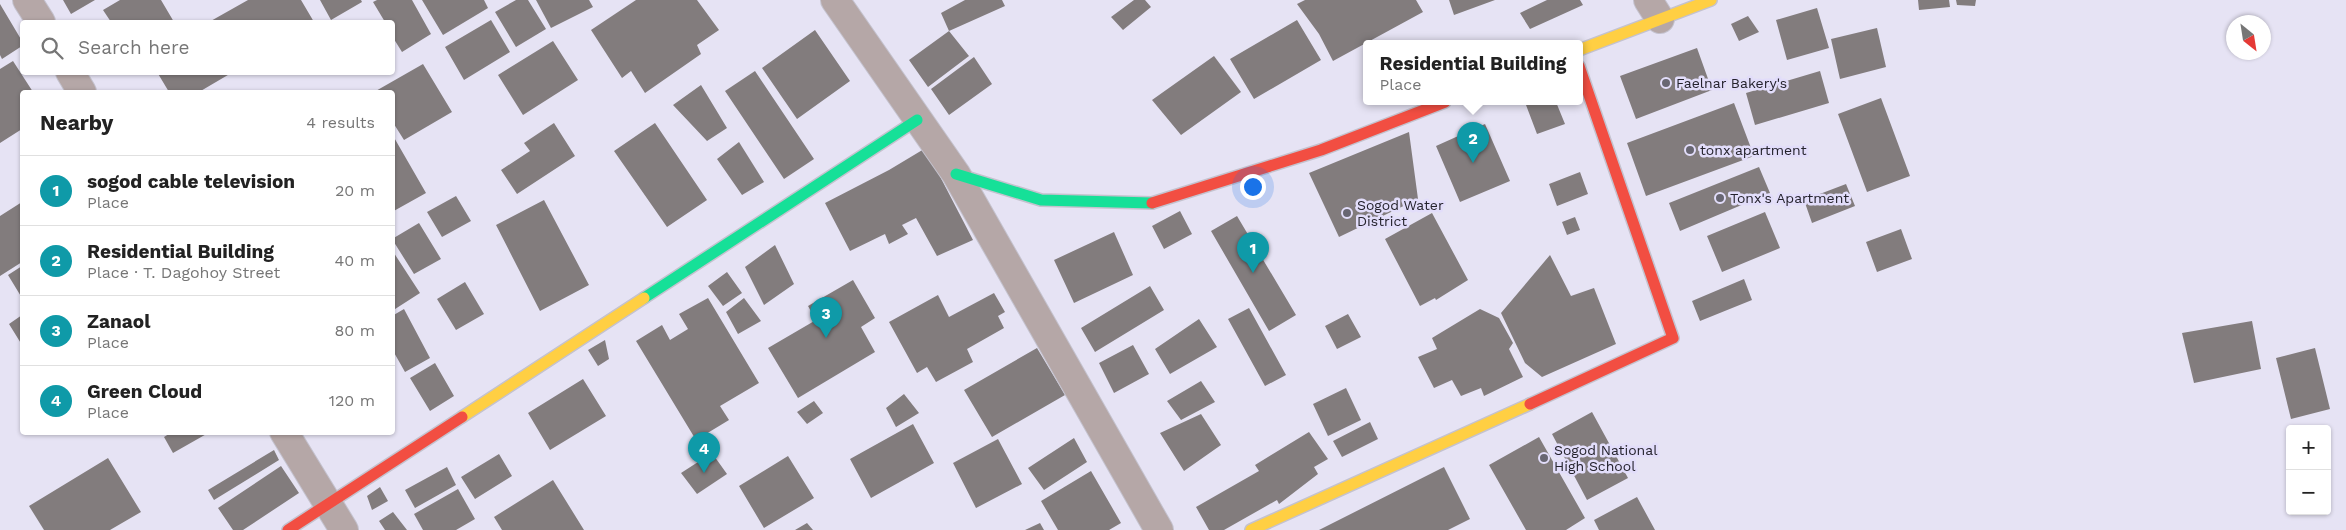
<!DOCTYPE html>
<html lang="en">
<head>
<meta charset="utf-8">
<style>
	:root { --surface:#fff; --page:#f2f2f2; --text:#222; --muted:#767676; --line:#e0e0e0; --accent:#111827 }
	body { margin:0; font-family:"Work Sans",sans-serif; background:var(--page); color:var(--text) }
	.controls { position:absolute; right:15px; bottom:15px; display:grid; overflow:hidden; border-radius:5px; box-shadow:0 1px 4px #0004 }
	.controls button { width:45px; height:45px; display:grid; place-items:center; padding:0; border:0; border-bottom:1px solid var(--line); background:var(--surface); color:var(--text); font:25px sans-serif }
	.compass { position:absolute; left:2226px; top:15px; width:45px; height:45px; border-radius:50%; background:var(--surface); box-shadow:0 1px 4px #0004; rotate:150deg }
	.you { position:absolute; left:1252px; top:186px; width:18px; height:18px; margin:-12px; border:4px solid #fff; border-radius:50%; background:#1a73e8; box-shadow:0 0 0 8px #1a73e833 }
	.badge { display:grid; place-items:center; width:32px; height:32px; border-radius:50%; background:var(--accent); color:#fff; font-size:16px; font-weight:700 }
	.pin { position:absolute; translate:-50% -41px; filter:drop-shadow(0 1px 2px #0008) }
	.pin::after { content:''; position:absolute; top:26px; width:18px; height:15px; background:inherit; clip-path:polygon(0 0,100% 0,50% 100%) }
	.popup { position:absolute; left:1363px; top:40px; width:220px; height:65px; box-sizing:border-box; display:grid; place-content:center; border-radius:5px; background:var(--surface); filter:drop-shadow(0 1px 4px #0005); font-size:16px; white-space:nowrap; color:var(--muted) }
	.popup b { font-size:19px; color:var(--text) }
	.popup::after { content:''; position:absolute; left:50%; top:100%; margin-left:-10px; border:10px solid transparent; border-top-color:var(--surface) }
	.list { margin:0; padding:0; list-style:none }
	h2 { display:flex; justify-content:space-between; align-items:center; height:65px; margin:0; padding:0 20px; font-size:21px }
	h2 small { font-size:16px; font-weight:400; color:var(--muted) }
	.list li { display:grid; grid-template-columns:32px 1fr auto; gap:15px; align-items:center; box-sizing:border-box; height:70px; padding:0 20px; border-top:1px solid var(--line) }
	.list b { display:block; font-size:19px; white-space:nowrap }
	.list p { margin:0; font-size:16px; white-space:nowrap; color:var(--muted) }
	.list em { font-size:16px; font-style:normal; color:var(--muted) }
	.icon { flex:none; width:28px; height:28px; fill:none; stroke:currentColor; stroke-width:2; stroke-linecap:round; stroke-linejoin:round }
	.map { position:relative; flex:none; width:2346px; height:530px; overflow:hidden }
	.search { position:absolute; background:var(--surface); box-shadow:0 1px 4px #0004; left:20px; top:20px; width:375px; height:55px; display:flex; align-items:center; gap:12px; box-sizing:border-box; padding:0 18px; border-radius:5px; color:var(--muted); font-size:19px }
	.panel { position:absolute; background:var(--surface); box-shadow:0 1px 4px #0004; left:20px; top:90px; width:375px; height:345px; border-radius:5px }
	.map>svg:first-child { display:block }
	.building { fill:#827c7d }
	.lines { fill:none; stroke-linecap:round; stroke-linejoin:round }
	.street-casing { stroke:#c4c2ce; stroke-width:30 }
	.fast-casing { stroke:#c4c2ce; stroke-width:14 }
	.slow-casing { stroke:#c4c2ce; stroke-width:14 }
	.jam-casing { stroke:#c4c2ce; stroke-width:14 }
	.street { stroke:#b5a7a7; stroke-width:28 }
	.fast { stroke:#16e098; stroke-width:11 }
	.slow { stroke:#ffcf43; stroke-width:11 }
	.jam { stroke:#f24e42; stroke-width:11 }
	.poi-dot { fill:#686672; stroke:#e2ddfa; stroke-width:2 }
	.labels { text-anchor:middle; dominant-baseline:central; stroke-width:5; stroke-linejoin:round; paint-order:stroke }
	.poi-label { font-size:14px; fill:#24222c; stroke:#e2ddfa; text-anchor:start }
</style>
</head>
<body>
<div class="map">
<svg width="2346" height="530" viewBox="0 0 2346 530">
	<rect width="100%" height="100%" fill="#e6e3f4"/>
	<path class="building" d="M63,0H95L71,14Z
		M120,0H161L174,22H111L103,10Z
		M248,0H301L314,22H209Z
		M320,0H361L362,2L331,20Z
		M377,0H412L431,34L402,52L392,36V22H385L373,2Z
		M422,0H484L488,8L443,35Z
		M516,0H528L546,29L516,47L495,12Z
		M536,0H589L593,7L551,28Z
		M636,0H697L719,30L697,45L701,54L645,93L631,71L622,78L591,30Z
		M965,0H1002L1005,6L949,31L969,56L928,87L909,60L949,31L941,13Z
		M1134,0H1145L1151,7L1123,30L1111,17Z
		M1305,0H1416L1423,12L1333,61L1319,34L1297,4Z
		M1449,0H1495L1454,15Z
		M1547,0H1580L1583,5L1530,29L1520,13Z
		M1918,0H1949L1950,7L1919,10Z
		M1956,0H1976L1975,6L1957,5Z
		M0,4L22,41V46L2,59L0,55Z
		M1817,8L1829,48L1787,60L1776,20Z
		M1748,16L1759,32L1739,41L1731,24Z
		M491,20L510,52L464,80L445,47Z
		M1297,20L1321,60L1254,99L1230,59Z
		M1877,28L1886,67L1840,79L1831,39Z
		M815,30L850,81L797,119L762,68Z
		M553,41L578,80L523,115L498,75Z
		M1697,48L1712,90L1636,119L1620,76Z
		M1214,56L1241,92L1181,135L1152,100Z
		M974,57L992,84L949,115L931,89Z
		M13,61L33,92H22V129L0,143V69Z
		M423,64L452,112L404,140L392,121V92H374Z
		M755,71L814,159L784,179L725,91Z
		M1820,71L1829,103L1755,125L1746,93Z
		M157,72H233L199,92H169Z
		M701,85L727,128L707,141L673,105Z
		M1881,98L1910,176L1867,192L1838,114Z
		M1535,102H1556L1565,124L1537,134L1526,105Z
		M1734,103L1754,156L1646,196L1627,143Z
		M554,123L575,156L517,194L501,170L530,151L524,143Z
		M655,123L707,200L667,227L614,151Z
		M1485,124L1510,181L1460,202L1436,146Z
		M1409,132L1418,199L1339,237L1309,173Z
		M392,134L426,193L392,212Z
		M739,142L764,182L742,195L717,159Z
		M924,149L930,161H932L973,240L937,256L916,218L902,225L908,234L889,244L885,234L850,251L825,203L889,170Z
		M1759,167L1770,193L1680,231L1669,203Z
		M1580,172L1588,194L1557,206L1549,184Z
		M1846,184L1855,206L1812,223L1804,200Z
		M456,196L471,221L442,237L427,212Z
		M544,200L589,285L540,311L496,225Z
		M22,202V262L0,276V216Z
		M1180,211L1192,234L1164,249L1152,226Z
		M1765,212L1780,248L1722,272L1707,236Z
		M1432,213L1468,280L1436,300L1435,298L1420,306L1385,239Z
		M1237,216L1296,315L1269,331L1211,231Z
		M1575,217L1580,230L1567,235L1562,222Z
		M419,223L441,259L414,274L392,239Z
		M1901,229L1912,259L1877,272L1866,242Z
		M1114,232L1133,275L1074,303L1054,260Z
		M775,245L794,284L764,305L745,267Z
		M392,250L420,293L392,311Z
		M1550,255L1571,296L1594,288L1616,344L1542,377L1525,363L1501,313Z
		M22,266V298L8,275Z
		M727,272L742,293L723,306L708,286Z
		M1744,279L1752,300L1700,321L1692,301Z
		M853,280L875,318L861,327L875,352L798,398L768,348L816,320L808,306Z
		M465,282L484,314L456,330L437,299Z
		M1150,286L1164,310L1095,352L1081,328Z
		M994,293L1005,312L998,316L1004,328L967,349L973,362L936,382L927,367L917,373L889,322L938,295L949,317Z
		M708,298L759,383L720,406L729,420L696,440L636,341L662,325L670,340L688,329L679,314Z
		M744,298L761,321L738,334L726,312Z
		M1249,308L1286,375L1265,386L1228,319Z
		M404,309L430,358L405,372L392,349V316Z
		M1480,309L1499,318L1513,343L1509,349L1523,377L1484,396L1481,388L1461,396L1452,380L1434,388L1418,357L1437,349L1432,338Z
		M1348,314L1361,337L1337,349L1325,326Z
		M22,315V345L9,324Z
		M1199,319L1217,347L1170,374L1155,349Z
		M2252,321L2261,369L2194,383L2182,333Z
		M605,340L609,359L598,366L588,350Z
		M1133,345L1149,374L1114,393L1099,363Z
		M1037,348L1065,395L992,437L964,390Z
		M2315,348L2330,409L2291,419L2276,358Z
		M435,363L454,396L430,411L410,378Z
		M583,379L606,416L550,450L528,413Z
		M1201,381L1215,402L1181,420L1167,401Z
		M1346,388L1361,420L1328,436L1313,404Z
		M904,394L919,413L896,427L886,408Z
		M814,401L823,413L807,424L797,412Z
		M1592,412L1628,478L1587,500L1552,434Z
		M1201,414L1221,445L1184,471L1160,433Z
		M1370,422L1378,439L1342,457L1333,441Z
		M913,424L934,463L871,498L850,459Z
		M172,432H210L173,453L164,437Z
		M1309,432L1328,459L1314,467L1318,474L1279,504L1277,500L1224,530H1209L1196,507L1259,471L1255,465Z
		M1539,437L1585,518L1566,530H1526L1489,465Z
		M1074,438L1087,462L1044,490L1028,468Z
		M998,439L1022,484L976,508L953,463Z
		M274,450L279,460L214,500L208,490Z
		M712,453L727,474L697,494L681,473Z
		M499,454L512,476L475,499L461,477Z
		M788,456L814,498L764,528L739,486Z
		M108,458L141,512L110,530H44L29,506Z
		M281,466L299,493L243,530H233L218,508Z
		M447,467L456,485L415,508L405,490Z
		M1444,467L1470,519L1448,530H1319Z
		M1091,471L1121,523L1109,530H1058L1041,501Z
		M553,480L584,530H502L494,517Z
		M380,487L388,501L372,510L367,496Z
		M458,489L475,519L456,530H423L414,514Z
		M1637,497L1655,530H1599L1594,520Z
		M393,512L407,530H385L379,521Z
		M807,523L813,530H795Z
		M1040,523L1044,530H1025Z"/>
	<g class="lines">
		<g class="street-casing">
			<path id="street" d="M27,0L41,22
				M835,0L956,174L1159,530
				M1648,0L1660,19
				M70,72L82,92
				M284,432L344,530"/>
		</g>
		<g class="fast-casing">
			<path id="fast" d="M956,174L1041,200L1152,203
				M644,298L917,120"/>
		</g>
		<g class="slow-casing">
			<path id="slow" d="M1579,50L1711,0
				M462,417L644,298
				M1251,530L1530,404"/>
		</g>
		<g class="jam-casing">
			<path id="jam" d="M1152,203L1321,150L1445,102
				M1530,404L1673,338L1579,66
				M288,530L462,417"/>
		</g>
		<use href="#street" class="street"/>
		<use href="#fast" class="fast"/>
		<use href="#slow" class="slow"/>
		<use href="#jam" class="jam"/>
	</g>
	<g class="poi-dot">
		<circle cx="1666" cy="83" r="5"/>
		<circle cx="1690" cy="150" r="5"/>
		<circle cx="1720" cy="198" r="5"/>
		<circle cx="1347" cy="213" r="5"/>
		<circle cx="1544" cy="458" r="5"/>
	</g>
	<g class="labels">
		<g class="poi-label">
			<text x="1676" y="83">Faelnar Bakery's</text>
			<text x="1700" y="150">tonx apartment</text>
			<text x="1730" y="198">Tonx's Apartment</text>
			<text x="1357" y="205">Sogod Water<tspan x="1357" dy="16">District</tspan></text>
			<text x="1554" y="450">Sogod National<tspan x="1554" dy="16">High School</tspan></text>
		</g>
	</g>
</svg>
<div class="controls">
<button>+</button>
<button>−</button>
</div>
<svg class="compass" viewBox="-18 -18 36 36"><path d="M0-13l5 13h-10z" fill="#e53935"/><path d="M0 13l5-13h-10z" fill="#767676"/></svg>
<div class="you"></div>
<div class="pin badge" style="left:1253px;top:273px;background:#0f9aa8">1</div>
<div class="pin badge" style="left:1473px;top:163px;background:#0f9aa8">2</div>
<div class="popup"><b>Residential Building</b>Place</div>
<div class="pin badge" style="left:826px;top:338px;background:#0f9aa8">3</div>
<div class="pin badge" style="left:704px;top:473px;background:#0f9aa8">4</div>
<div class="search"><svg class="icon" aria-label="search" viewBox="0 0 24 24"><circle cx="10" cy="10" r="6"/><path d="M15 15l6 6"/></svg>Search here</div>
<section class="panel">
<h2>Nearby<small>4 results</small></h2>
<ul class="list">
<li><span class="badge" style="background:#0f9aa8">1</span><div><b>sogod cable television</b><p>Place</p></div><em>20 m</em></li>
<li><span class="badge" style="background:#0f9aa8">2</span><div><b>Residential Building</b><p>Place · T. Dagohoy Street</p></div><em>40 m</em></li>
<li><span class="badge" style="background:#0f9aa8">3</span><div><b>Zanaol</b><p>Place</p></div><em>80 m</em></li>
<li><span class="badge" style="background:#0f9aa8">4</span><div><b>Green Cloud</b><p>Place</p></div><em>120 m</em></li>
</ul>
</section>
</div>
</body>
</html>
